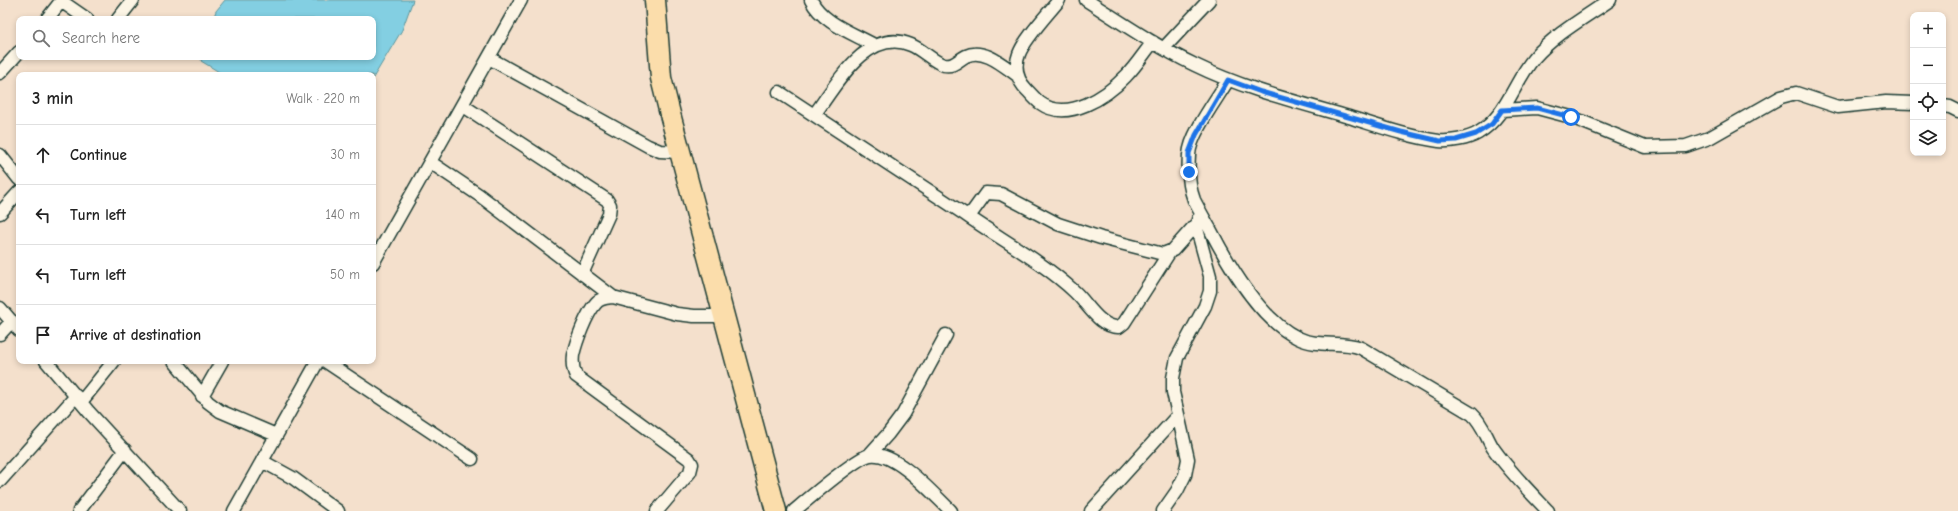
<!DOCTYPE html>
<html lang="en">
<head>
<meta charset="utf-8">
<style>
	:root { --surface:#fff; --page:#f6f6f6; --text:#222; --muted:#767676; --line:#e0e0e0 }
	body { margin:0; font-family:"Comic Neue",sans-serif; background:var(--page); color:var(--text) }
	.controls { position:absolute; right:12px; top:12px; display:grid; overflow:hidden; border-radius:8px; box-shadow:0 2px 6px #0003 }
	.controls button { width:36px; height:36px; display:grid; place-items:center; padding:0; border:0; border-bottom:1px solid var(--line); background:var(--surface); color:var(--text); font:20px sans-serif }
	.stop { position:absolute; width:12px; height:12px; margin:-9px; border:3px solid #1a73e8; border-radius:50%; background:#fff }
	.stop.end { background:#1a73e8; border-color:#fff; box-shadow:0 1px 4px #0008 }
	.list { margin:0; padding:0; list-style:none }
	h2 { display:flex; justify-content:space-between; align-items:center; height:52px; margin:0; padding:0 16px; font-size:17px }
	h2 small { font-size:13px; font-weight:400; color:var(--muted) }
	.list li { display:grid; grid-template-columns:26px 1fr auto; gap:12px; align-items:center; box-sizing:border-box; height:60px; padding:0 16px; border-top:1px solid var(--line) }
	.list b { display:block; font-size:15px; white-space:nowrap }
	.list em { font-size:13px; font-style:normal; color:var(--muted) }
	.icon { flex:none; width:22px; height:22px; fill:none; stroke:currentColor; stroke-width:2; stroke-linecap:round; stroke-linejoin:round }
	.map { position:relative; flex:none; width:1958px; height:511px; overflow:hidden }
	.search { position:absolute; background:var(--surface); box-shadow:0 2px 6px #0003; left:16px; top:16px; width:360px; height:44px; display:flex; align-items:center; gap:10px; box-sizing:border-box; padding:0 14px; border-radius:8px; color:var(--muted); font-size:15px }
	.panel { position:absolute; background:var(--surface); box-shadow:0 2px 6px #0003; left:16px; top:72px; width:360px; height:292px; border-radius:8px }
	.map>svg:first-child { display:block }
	.water { fill:#83cfe2; stroke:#5b959c }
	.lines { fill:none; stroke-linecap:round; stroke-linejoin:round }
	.street-casing { stroke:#1f3d34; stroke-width:15 }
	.primary-casing { stroke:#1f3d34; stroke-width:23 }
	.street { stroke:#fcf5e5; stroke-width:12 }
	.primary { stroke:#fbddab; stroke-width:20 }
	.route { stroke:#1a73e8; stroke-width:5 }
</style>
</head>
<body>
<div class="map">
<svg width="1958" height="511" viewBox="0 0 1958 511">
	<rect width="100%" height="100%" fill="#f4e0cc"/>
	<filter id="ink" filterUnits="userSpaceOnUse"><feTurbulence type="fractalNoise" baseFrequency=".025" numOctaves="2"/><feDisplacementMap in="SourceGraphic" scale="8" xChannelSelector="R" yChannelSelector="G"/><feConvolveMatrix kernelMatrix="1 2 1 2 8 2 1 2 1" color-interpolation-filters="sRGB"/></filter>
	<g filter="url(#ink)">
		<path class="water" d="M225,0H413L402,30L373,78V75H224L201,61L203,57H373V19H213L216,11Z"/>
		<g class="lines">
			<g class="street-casing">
				<path id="street" d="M811,0C822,23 853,33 874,45
					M1059,0C1048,14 1025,38 1019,54C1014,67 1017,80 1027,90C1031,94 1035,99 1040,103C1068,123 1107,96 1126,76C1136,66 1144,53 1153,42
					M1086,0C1122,23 1157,47 1195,65C1244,89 1297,102 1349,117C1378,126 1409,137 1439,141C1450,142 1468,139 1478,133C1507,116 1513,83 1534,58C1555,34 1584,18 1610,0
					M61,1L87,19
					M47,19L62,0
					M118,19L133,0
					M1164,48L1209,0
					M489,58L648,146L660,151L679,152
					M0,73L19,52
					M1228,80C1217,99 1190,134 1189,155C1188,169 1189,187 1194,200C1199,210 1205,220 1210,229C1229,266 1260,320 1298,338C1318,348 1341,340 1361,348L1472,414C1483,424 1486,437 1493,448C1509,471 1529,491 1548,511
					M779,92L966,215L973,211L986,193L1001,194L1058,224L1101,238L1163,254L1173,250L1197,223
					M462,105L607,200L610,205L609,214L582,274
					M1943,106L1950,107L1958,111
					M1502,110L1537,108L1571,117L1645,147L1686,146L1709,138L1781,97L1796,93L1838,107L1886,102L1913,103
					M814,115C835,87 867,26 911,45C923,50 932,61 944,65C954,67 958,60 966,56C983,47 1004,66 1017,75
					M0,155L19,179
					M430,162L479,195L613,297
					M0,213L19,192
					M966,215C1002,240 1043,262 1075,292C1088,304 1100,328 1119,327L1124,323L1169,253
					M373,263L521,0
					M0,308L19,330
					M0,334L12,321
					M46,361L89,412L180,511
					M174,361L208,402L220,411L276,435
					M325,361L472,459
					M202,396L222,361
					M81,402L114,361
					M869,455L888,434L903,414L946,335
					M262,461L293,478L338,511
					M0,481L76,396
					M79,511L125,450
					M234,511L318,361
					M657,511L690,472L692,464L689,459L576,376C573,370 572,363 573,355C576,342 586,314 596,303C600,298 606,298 613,297L677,314L694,316H723
					M794,511C807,500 857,457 870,455C896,451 933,494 951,511
					M1091,511L1178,415
					M1163,511L1177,491L1185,475L1188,459L1173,392V378L1177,358L1205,306L1210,291V276L1197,229L1198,219"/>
			</g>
			<g class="primary-casing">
				<path id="primary" d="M655,0L661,78L670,114L776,511"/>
			</g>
			<use href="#street" class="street"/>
			<use href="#primary" class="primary"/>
		</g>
	</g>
	<g class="lines" filter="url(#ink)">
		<path class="route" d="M1189,172V153L1196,135L1228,80L1261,92L1401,132L1440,141L1456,140L1476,134L1492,124L1502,110L1537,108L1571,117"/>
	</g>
</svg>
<div class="controls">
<button>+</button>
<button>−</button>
<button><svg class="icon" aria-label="locate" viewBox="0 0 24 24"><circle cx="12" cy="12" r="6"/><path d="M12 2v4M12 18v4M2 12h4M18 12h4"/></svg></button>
<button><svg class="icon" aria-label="layers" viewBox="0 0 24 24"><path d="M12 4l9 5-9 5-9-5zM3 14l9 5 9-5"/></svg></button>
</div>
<div class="stop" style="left:1571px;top:117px"></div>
<div class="stop end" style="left:1189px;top:172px"></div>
<div class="search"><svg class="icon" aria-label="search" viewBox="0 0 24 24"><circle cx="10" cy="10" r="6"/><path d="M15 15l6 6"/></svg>Search here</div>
<section class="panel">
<h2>3 min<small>Walk · 220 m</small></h2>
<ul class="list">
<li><svg class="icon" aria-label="ahead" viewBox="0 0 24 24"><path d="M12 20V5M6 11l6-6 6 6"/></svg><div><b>Continue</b></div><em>30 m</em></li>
<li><svg class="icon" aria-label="left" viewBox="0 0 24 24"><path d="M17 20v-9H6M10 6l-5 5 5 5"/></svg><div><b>Turn left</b></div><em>140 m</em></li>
<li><svg class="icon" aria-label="left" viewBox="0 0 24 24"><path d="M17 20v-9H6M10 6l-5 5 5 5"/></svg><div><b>Turn left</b></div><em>50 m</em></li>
<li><svg class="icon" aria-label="arrive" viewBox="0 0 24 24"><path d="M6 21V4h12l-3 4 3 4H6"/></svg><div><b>Arrive at destination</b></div></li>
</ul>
</section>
</div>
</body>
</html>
